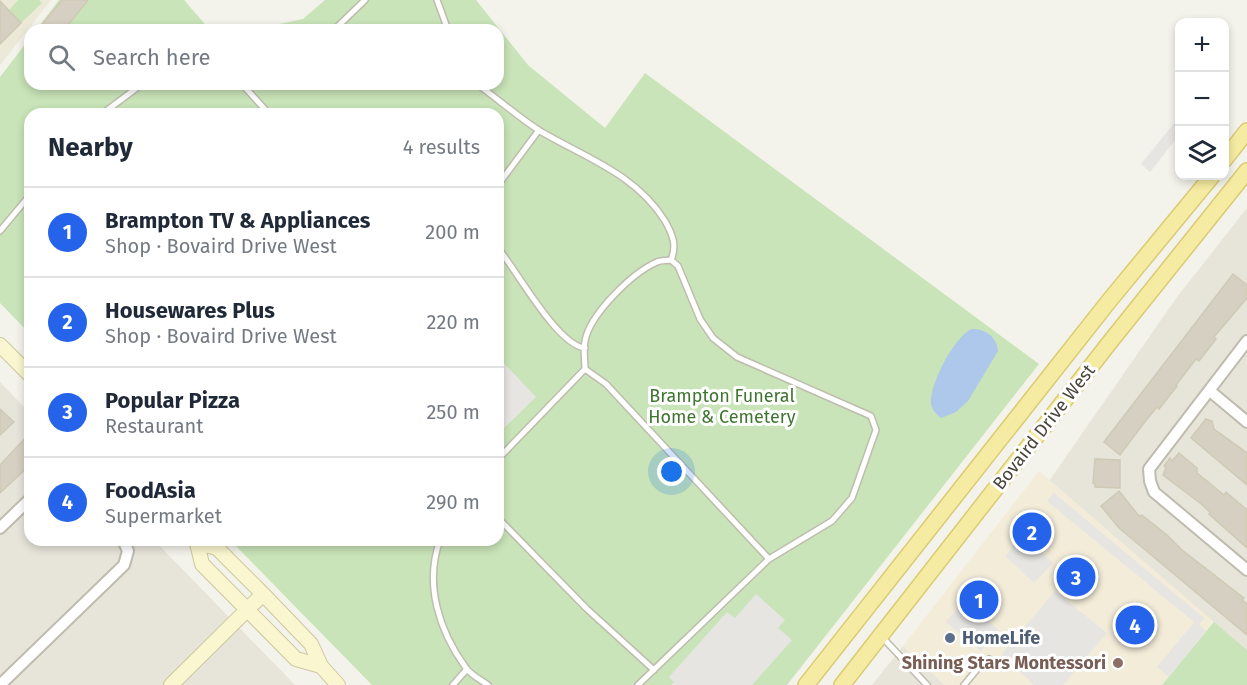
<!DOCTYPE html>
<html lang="en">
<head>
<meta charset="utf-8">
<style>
	:root { --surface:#fff; --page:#f2f2f3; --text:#1f2937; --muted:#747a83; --line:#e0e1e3; --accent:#2563eb }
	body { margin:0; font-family:"Fira Sans",sans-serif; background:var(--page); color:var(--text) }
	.controls { position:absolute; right:18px; top:18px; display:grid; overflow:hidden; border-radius:12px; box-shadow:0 3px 9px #0003 }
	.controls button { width:54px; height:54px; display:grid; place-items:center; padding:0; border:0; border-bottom:2px solid var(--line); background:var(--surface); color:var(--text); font:30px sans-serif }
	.you { position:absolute; left:672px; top:472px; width:21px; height:21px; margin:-15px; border:4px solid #fff; border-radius:50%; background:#1a73e8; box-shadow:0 0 0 9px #1a73e833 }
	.badge { display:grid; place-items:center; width:39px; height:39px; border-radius:50%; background:var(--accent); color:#fff; font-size:20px; font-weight:700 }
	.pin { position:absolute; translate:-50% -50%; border:3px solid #fff; box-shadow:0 2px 6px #0006 }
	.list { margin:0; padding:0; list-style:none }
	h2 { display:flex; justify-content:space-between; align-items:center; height:78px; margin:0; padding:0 24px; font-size:26px }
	h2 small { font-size:20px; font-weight:400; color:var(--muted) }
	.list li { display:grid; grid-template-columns:39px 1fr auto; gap:18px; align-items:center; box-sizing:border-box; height:90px; padding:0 24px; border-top:2px solid var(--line) }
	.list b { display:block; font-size:22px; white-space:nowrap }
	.list p { margin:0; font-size:20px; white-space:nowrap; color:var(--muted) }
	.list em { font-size:20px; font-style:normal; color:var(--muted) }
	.icon { flex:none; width:33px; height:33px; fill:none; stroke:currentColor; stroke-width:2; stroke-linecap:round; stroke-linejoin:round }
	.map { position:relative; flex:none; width:1247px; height:685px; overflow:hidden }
	.search { position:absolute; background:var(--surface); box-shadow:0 3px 9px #0003; left:24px; top:24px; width:480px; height:66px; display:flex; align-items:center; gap:15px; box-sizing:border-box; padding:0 21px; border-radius:18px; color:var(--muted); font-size:22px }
	.panel { position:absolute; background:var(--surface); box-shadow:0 3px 9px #0003; left:24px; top:108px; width:480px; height:438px; border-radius:18px }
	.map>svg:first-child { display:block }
	.residential { fill:#e7e5da }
	.commercial { fill:#f3ecd9 }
	.education { fill:#ece9d6 }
	.green { fill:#c9e4b8 }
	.parking { fill:#e6e5e2 }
	.water { fill:#adc8eb }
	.building { fill:#d5d0c1; stroke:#cfc9b5; stroke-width:1.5 }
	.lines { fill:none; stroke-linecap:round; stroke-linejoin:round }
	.lane-casing { stroke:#bfbcae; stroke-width:8 }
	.street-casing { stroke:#bfbcae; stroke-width:14 }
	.secondary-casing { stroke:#ccc79d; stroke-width:16 }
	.primary-casing { stroke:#dacb73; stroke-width:18 }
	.lane { stroke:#fff; stroke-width:5 }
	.street { stroke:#fff; stroke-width:10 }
	.secondary { stroke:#faf6cf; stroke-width:14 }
	.primary { stroke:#f6eba2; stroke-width:15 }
	.service-dot { fill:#5c6f8a; stroke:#fff; stroke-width:2 }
	.education-dot { fill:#8d6e63; stroke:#fff; stroke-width:2 }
	.labels { text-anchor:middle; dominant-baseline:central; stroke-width:6; stroke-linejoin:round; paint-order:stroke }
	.park-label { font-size:18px; fill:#407531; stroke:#fff }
	.street-label { font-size:18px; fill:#484439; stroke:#fff }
	.service-label { font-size:18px; font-weight:bold; fill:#4e5e75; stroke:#fff; text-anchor:start }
	.education-label { font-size:18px; font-weight:bold; fill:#785e54; stroke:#fff; text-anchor:end }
</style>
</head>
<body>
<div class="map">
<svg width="1247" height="685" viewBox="0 0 1247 685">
	<rect width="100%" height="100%" fill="#f4f3eb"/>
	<path class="residential" d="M1247,208V685H1162L1213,622L1049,481L1177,297Z
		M0,382L30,413V540H154L295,685H0Z
		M903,646L945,685H872Z"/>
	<path class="commercial" d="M1039,471L1214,622L1162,685H945L903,646Z"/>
	<path class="education" d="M0,0H51L0,65Z"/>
	<path class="green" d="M18,0H39L42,3L21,23L9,10Z
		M59,0H184L210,30H36Z
		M325,0H476L528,65L605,128L645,73L1039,364L787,685H372L230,540H498V114H30V334L0,303V77L30,38V84H498V30H251L303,19Z
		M1214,622L1247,650V685H1162Z"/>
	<path class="parking" d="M1175,122L1179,126V135L1150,172L1141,164Z
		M498,357L536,397L499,433H498Z
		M1054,493L1204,618L1199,625L1206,631L1169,677L1157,667L1194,622L1047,501Z
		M1023,536L1053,563L1034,583L1005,556Z
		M1055,591L1107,633L1063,685H1034L1002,654Z
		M756,594L785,620L778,628L792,640L752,685H671L674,682L669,677L727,612L735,618Z
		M964,600L999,630L981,651L946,622Z"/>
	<path class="water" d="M972,329C986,329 997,337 998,351L968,401L956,412L941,418C936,414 931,409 931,402C930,384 955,335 972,329Z"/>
	<path class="building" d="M62,0H88L64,30H53L43,23Z
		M0,1L21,23L0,44Z
		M1233,274L1247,285V298L1214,337L1216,339L1199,361L1196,359L1176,385L1177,386L1159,409L1157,407L1144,423L1120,455L1104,442Z
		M0,409L14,422L0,435Z
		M1206,419L1212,421L1214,429L1247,453V485L1191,438Z
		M30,433V465L0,493V465Z
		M1179,453L1197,468V473L1224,495L1226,492L1247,510V548L1209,514L1210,512L1200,503L1163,475L1166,468L1164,466L1170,458L1172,461Z
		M1095,459L1120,460V488L1095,487V484L1093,483Z
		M1119,491L1139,516L1142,515L1167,535L1182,550L1244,598L1242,600L1247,604V635L1119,528L1101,506Z"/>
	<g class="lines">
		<g class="lane-casing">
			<path id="lane" d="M437,0L448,30
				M332,30L335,29L365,0
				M242,84L269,114
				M477,84C498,99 518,117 540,131C586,158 636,174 665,221C673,235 677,246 671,260
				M102,114L142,84
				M498,185L539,130
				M0,231L30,195
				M498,248C517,271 557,345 585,348
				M585,369L606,384L769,559
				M498,459L585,369C585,360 583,350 585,341C590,314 632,273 657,262C661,260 666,261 671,260L678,266L700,319L713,338L737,357L871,416L876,430L852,498L832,521L769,559L638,685
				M498,518L587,609L654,670
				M440,540C424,584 439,631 466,668C471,675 481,680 488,685
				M882,637L927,685
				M453,685L467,669
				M964,685L979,667L989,659"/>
		</g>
		<g class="street-casing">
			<path id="street" d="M1247,341L1149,469L1150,481L1154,492L1247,570
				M1210,391L1247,422
				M0,528L30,499
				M0,685L124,565L128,551L123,540"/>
		</g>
		<g class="secondary-casing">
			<path id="secondary" d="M0,345L30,375
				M194,540L197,543L217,548L263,594L311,644L321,666L338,685
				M197,543L202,564L296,659L321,666
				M171,685L263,594"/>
		</g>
		<g class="primary-casing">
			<path id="primary" d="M1224,160L1247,131
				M806,685L1109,301L1212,176
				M842,685L1110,342L1247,171"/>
		</g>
		<use href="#lane" class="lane"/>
		<use href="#street" class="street"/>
		<use href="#secondary" class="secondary"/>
		<use href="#primary" class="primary"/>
	</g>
	<circle class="service-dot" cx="950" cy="638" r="6"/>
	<circle class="education-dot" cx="1118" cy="663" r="6"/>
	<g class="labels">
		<g class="park-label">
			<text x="722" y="396">Brampton Funeral<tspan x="722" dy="21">Home &amp; Cemetery</tspan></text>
		</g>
		<g class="street-label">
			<text transform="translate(1044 427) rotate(-52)">Bovaird Drive West</text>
		</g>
		<g class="service-label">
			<text x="962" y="638">HomeLife</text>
		</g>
		<g class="education-label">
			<text x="1106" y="663">Shining Stars Montessori</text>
		</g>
	</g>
</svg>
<div class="controls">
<button>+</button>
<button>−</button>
<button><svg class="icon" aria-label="layers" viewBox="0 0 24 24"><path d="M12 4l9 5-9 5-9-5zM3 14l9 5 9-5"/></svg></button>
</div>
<div class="you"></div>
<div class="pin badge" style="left:979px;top:600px">1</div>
<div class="pin badge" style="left:1032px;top:532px">2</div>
<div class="pin badge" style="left:1076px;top:577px">3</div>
<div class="pin badge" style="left:1135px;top:625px">4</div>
<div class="search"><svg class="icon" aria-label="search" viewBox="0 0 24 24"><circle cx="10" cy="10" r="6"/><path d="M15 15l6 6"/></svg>Search here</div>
<section class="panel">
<h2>Nearby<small>4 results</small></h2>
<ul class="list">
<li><span class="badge">1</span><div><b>Brampton TV &amp; Appliances</b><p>Shop · Bovaird Drive West</p></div><em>200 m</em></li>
<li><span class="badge">2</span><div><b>Housewares Plus</b><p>Shop · Bovaird Drive West</p></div><em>220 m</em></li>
<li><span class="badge">3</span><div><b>Popular Pizza</b><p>Restaurant</p></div><em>250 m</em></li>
<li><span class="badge">4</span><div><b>FoodAsia</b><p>Supermarket</p></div><em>290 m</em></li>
</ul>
</section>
</div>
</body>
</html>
